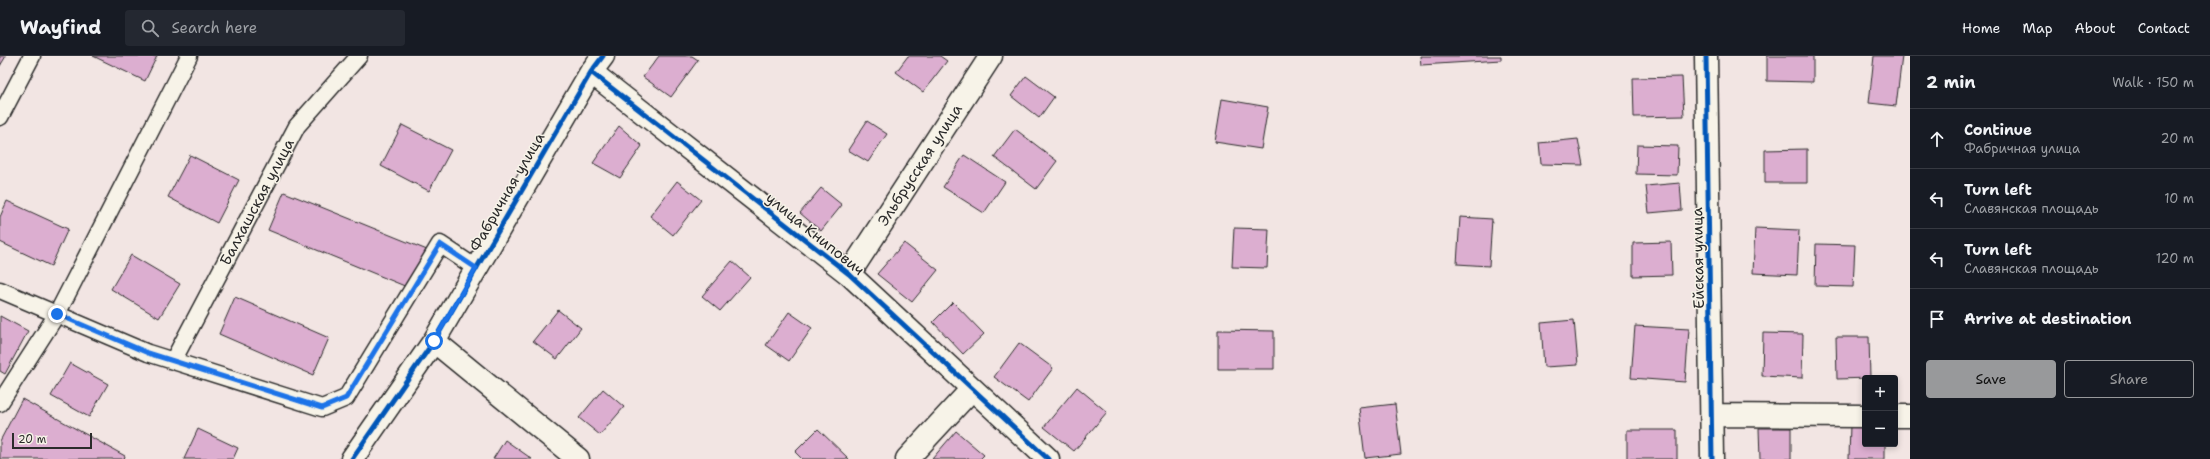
<!DOCTYPE html>
<html lang="en">
<head>
<meta charset="utf-8">
<style>
	:root { --surface:#171b24; --page:#242831; --text:#f1f3f6; --muted:#9ea1a6; --line:#363941; --accent:#98999b }
	body { margin:0; font-family:"Shantell Sans",sans-serif; background:var(--page); color:var(--text) }
	.controls { position:absolute; right:12px; bottom:12px; display:grid; overflow:hidden; border-radius:4px; box-shadow:0 2px 6px #0003 }
	.controls button { width:36px; height:36px; display:grid; place-items:center; padding:0; border:0; border-bottom:1px solid var(--line); background:var(--surface); color:var(--text); font:20px sans-serif }
	.scale { position:absolute; left:12px; bottom:10px; width:80px; box-sizing:border-box; padding-left:4px; border:2px solid #2b2b2b; border-top:0; font-size:11px; line-height:14px; white-space:nowrap; color:#2b2b2b; -webkit-text-stroke:3px #f7f3e8; paint-order:stroke }
	.stop { position:absolute; width:12px; height:12px; margin:-9px; border:3px solid #1a73e8; border-radius:50%; background:#fff }
	.stop.end { background:#1a73e8; border-color:#fff; box-shadow:0 1px 4px #0008 }
	.list { margin:0; padding:0; list-style:none }
	h2 { display:flex; justify-content:space-between; align-items:center; height:52px; margin:0; padding:0 16px; font-size:17px }
	h2 small { font-size:13px; font-weight:400; color:var(--muted) }
	.list li { display:grid; grid-template-columns:26px 1fr auto; gap:12px; align-items:center; box-sizing:border-box; height:60px; padding:0 16px; border-top:1px solid var(--line) }
	.list b { display:block; font-size:15px; white-space:nowrap }
	.list p { margin:0; font-size:13px; white-space:nowrap; color:var(--muted) }
	.list em { font-size:13px; font-style:normal; color:var(--muted) }
	.actions { display:flex; gap:8px; padding:12px 16px }
	.actions a { flex:1; padding:9px 0; border:1px solid var(--accent); border-radius:4px; text-align:center; font-size:14px; color:var(--accent) }
	.actions .main { background:var(--accent); color:#111 }
	.icon { flex:none; width:22px; height:22px; fill:none; stroke:currentColor; stroke-width:2; stroke-linecap:round; stroke-linejoin:round }
	.map { position:relative; flex:none; width:1910px; height:403px; overflow:hidden }
	header { display:flex; align-items:center; gap:24px; box-sizing:border-box; height:56px; padding:0 20px; background:var(--surface); border-bottom:1px solid var(--line) }
	header strong { font-size:19px }
	nav { display:flex; gap:22px; margin-inline-start:auto; font-size:14px }
	.search { width:280px; height:36px; background:var(--page); display:flex; align-items:center; gap:10px; box-sizing:border-box; padding:0 14px; border-radius:4px; color:var(--muted); font-size:15px }
	main { display:flex }
	aside { flex:1; background:var(--surface) }
	.map>svg:first-child { display:block }
	.building { fill:#dcaed0; stroke:#2b2b2b }
	.lines { fill:none; stroke-linecap:round; stroke-linejoin:round }
	.service-casing { stroke:#2b2b2b; stroke-width:19 }
	.minor-casing { stroke:#2b2b2b; stroke-width:25 }
	.service { stroke:#f7f3e8; stroke-width:16 }
	.minor { stroke:#f7f3e8; stroke-width:22 }
	.cycleway-casing { stroke:#f7f3e8; stroke-width:8 }
	.cycleway { stroke:#0057b8; stroke-width:5 }
	.route { stroke:#1a73e8; stroke-width:5 }
	.labels { text-anchor:middle; dominant-baseline:central; stroke-width:3; stroke-linejoin:round; paint-order:stroke }
	.street-label { font-size:15px; fill:#2b2b2b; stroke:#f7f3e8 }
</style>
</head>
<body>
<header>
<strong>Wayfind</strong>
<div class="search"><svg class="icon" aria-label="search" viewBox="0 0 24 24"><circle cx="10" cy="10" r="6"/><path d="M15 15l6 6"/></svg>Search here</div>
<nav><a>Home</a><a>Map</a><a>About</a><a>Contact</a></nav>
</header>
<main>
<div class="map">
<svg width="1910" height="403" viewBox="0 0 1910 403">
	<rect width="100%" height="100%" fill="#f2e5e3"/>
	<filter id="ink" filterUnits="userSpaceOnUse"><feTurbulence type="fractalNoise" baseFrequency=".025" numOctaves="2"/><feDisplacementMap in="SourceGraphic" scale="8" xChannelSelector="R" yChannelSelector="G"/><feConvolveMatrix kernelMatrix="1 2 1 2 8 2 1 2 1" color-interpolation-filters="sRGB"/></filter>
	<g filter="url(#ink)">
		<path class="building" d="M0,0H6L0,10Z
			M93,0H157L145,25Z
			M659,0H692L698,4L671,41L643,21Z
			M908,0H940L947,5L923,36L896,16Z
			M1420,0H1501V4L1421,9Z
			M1767,0H1813V26L1767,25Z
			M1874,0H1902L1896,50L1869,47Z
			M1026,20L1054,41L1039,62L1011,40Z
			M1682,21L1684,60L1634,61L1633,22Z
			M1222,43L1268,51L1261,93L1215,86Z
			M867,65L887,78L868,106L848,94Z
			M402,69L451,94L429,135L381,110Z
			M619,70L642,90L620,122L593,107Z
			M1015,73L1057,105L1036,133L994,101Z
			M1578,83L1583,109L1541,108L1539,87Z
			M1637,89L1678,90L1677,119L1636,118Z
			M1807,93V127H1765V94Z
			M190,99L239,124L217,167L168,141Z
			M964,99L1005,126L984,157L943,131Z
			M677,125L701,144L673,179L650,160Z
			M1680,127L1682,154L1649,157L1646,130Z
			M821,132L842,149L821,175L800,157Z
			M284,136L427,194L412,233L268,174Z
			M7,145L68,173L51,210L0,186V161Z
			M1460,161L1492,163L1489,210L1457,208Z
			M1234,172L1269,173L1267,212L1232,211Z
			M1755,172L1799,174L1797,219L1753,217Z
			M1671,186L1672,219L1633,220V187Z
			M904,187L938,214L912,246L877,218Z
			M1816,188L1855,189L1853,231L1815,230Z
			M131,199L180,228L159,262L111,233Z
			M732,205L750,221L720,255L702,240Z
			M235,241L329,282L313,319L219,278Z
			M953,246L984,278L963,298L933,266Z
			M558,254L581,272L557,303L533,285Z
			M789,256L812,272L789,305L766,289Z
			M0,260L28,275L5,318L0,315Z
			M1574,264L1578,309L1544,311L1541,267Z
			M1635,270L1689,273L1685,326L1631,322Z
			M1218,274L1274,275V313H1218Z
			M1763,277L1803,278L1802,322L1762,320Z
			M1836,281H1869L1870,322L1837,323Z
			M1019,287L1053,312L1028,346L994,321Z
			M70,307L108,328L89,361L51,340Z
			M1077,331L1107,356L1074,395L1044,371Z
			M603,333L624,351L600,379L579,362Z
			M22,343L125,400L124,403H0V385Z
			M1395,348L1401,398L1365,402L1359,352Z
			M1850,368L1865,369V388H1885V403H1849Z
			M1759,372H1791V403H1760Z
			M198,373L238,392L233,403H184Z
			M818,373L849,403H802L795,396Z
			M1627,374H1677V403H1627Z
			M956,375L984,399L980,403H932Z
			M505,384L532,403H493Z"/>
		<g class="lines">
			<g class="service-casing">
				<path id="service" d="M0,61L32,0
					M0,234L148,297L322,352L346,342L440,188L476,212
					M173,305L297,70L359,0
					M0,347L57,258L189,0"/>
			</g>
			<g class="minor-casing">
				<path id="minor" d="M1706,0L1712,403
					M591,16L849,218L1048,403
					M849,218L991,0
					M434,285L578,403
					M1713,359L1865,360
					M1895,360H1910
					M352,403L434,285L591,16L603,0
					M907,403L972,333"/>
			</g>
			<use href="#service" class="service"/>
			<use href="#minor" class="minor"/>
			<g class="cycleway-casing">
				<path id="cycleway" d="M1706,0L1712,403
					M591,16L849,218L1048,403
					M352,403L434,285L591,16L603,0"/>
			</g>
			<use href="#cycleway" class="cycleway"/>
		</g>
	</g>
	<g class="lines" filter="url(#ink)">
		<path class="route" d="M57,258L148,297L322,352L346,342L440,188L476,212L434,285"/>
	</g>
	<g class="labels">
		<g class="street-label">
			<text transform="translate(920 109) rotate(-57)">Эльбрусская улица</text>
			<text transform="translate(507 136) rotate(-60)">Фабричная улица</text>
			<text transform="translate(257 146) rotate(-62)">Балхашская улица</text>
			<text transform="translate(815 178) rotate(39)">улица Книпович</text>
			<text transform="translate(1698 202) rotate(-91)">Ейская улица</text>
		</g>
	</g>
</svg>
<div class="controls">
<button>+</button>
<button>−</button>
</div>
<div class="scale">20 m</div>
<div class="stop" style="left:434px;top:285px"></div>
<div class="stop end" style="left:57px;top:258px"></div>
</div>
<aside>
<h2>2 min<small>Walk · 150 m</small></h2>
<ul class="list">
<li><svg class="icon" aria-label="ahead" viewBox="0 0 24 24"><path d="M12 20V5M6 11l6-6 6 6"/></svg><div><b>Continue</b><p>Фабричная улица</p></div><em>20 m</em></li>
<li><svg class="icon" aria-label="left" viewBox="0 0 24 24"><path d="M17 20v-9H6M10 6l-5 5 5 5"/></svg><div><b>Turn left</b><p>Славянская площадь</p></div><em>10 m</em></li>
<li><svg class="icon" aria-label="left" viewBox="0 0 24 24"><path d="M17 20v-9H6M10 6l-5 5 5 5"/></svg><div><b>Turn left</b><p>Славянская площадь</p></div><em>120 m</em></li>
<li><svg class="icon" aria-label="arrive" viewBox="0 0 24 24"><path d="M6 21V4h12l-3 4 3 4H6"/></svg><div><b>Arrive at destination</b></div></li>
</ul>
<div class="actions"><a class="main">Save</a><a>Share</a></div>
</aside>
</main>
</body>
</html>
